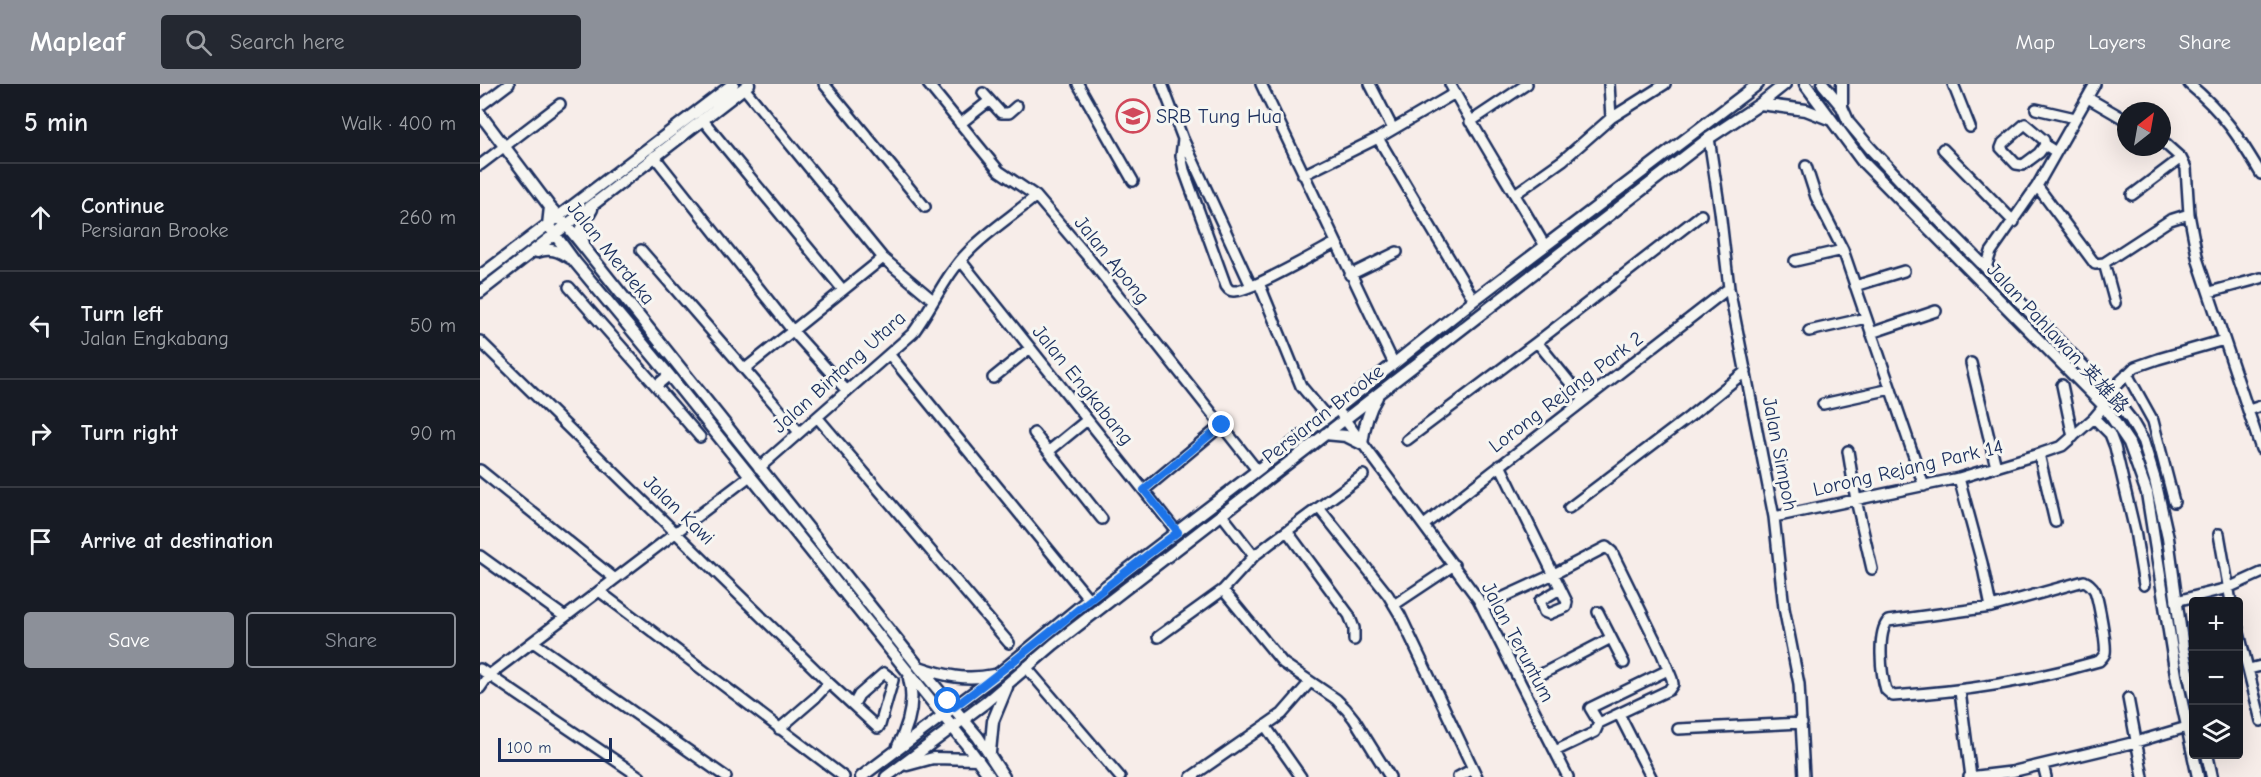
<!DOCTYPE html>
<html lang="en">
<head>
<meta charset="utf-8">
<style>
	:root { --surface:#171b24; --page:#242831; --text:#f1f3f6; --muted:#9ea1a6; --line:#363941; --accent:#8c9099 }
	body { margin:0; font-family:"Comic Neue","LXGW WenKai TC",sans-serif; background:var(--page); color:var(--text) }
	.controls { position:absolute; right:18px; bottom:18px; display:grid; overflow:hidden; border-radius:6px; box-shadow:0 6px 24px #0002 }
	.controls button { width:54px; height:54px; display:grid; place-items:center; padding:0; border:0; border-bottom:2px solid var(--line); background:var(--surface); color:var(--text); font:30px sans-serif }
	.compass { position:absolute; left:1637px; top:18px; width:54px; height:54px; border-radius:50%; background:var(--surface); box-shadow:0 6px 24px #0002; rotate:31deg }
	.scale { position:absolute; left:18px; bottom:15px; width:114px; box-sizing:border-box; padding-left:6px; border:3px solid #1b2f5e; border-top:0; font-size:16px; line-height:21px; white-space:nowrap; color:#1b2f5e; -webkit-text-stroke:4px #f6f6f2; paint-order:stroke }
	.stop { position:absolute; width:18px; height:18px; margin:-14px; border:4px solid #1a73e8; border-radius:50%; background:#fff }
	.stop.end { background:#1a73e8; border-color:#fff; box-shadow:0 2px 6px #0008 }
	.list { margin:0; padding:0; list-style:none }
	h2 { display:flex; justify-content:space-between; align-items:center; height:78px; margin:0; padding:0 24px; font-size:26px }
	h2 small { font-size:20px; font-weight:400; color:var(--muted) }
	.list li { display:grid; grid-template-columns:39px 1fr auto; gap:18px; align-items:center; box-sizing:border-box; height:108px; padding:0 24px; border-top:2px solid var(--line) }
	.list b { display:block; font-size:22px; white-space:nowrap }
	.list p { margin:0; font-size:20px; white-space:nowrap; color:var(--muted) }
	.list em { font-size:20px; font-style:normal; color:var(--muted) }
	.actions { display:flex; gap:12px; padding:18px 24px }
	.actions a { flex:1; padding:14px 0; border:2px solid var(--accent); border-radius:6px; text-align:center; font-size:21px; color:var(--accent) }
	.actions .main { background:var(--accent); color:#fff }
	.icon { flex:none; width:33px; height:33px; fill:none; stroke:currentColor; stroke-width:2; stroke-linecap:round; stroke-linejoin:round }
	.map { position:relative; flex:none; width:1781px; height:693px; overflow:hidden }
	header { display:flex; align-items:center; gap:36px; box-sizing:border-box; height:84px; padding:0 30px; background:var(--accent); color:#fff }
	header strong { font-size:28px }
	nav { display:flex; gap:33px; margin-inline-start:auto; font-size:21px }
	.search { width:420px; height:54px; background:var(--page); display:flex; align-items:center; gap:15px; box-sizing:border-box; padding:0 21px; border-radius:6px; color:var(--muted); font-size:22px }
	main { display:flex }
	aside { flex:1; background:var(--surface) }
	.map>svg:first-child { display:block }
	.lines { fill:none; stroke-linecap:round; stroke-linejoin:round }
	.minor-casing { stroke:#1b2f5e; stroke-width:14 }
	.major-casing { stroke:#1b2f5e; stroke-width:15 }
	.minor { stroke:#f6f6f2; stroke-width:9 }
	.major { stroke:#f6f6f2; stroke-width:10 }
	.route { stroke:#1a73e8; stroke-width:8 }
	.labels { text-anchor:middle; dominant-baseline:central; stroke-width:6; stroke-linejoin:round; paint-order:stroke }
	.poi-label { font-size:20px; fill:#1b2f5e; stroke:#f6f6f2; text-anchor:start }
	.street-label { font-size:20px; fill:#1b2f5e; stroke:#f6f6f2 }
</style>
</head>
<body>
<header>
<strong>Mapleaf</strong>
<div class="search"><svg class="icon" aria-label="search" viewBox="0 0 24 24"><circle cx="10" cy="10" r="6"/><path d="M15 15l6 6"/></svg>Search here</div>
<nav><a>Map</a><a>Layers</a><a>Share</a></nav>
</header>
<main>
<aside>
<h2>5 min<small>Walk · 400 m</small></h2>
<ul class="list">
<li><svg class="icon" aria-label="ahead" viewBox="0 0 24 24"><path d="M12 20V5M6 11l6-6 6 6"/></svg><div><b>Continue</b><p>Persiaran Brooke</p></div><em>260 m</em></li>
<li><svg class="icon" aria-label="left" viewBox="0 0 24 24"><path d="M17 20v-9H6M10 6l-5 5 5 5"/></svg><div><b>Turn left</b><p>Jalan Engkabang</p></div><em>50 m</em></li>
<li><svg class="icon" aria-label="right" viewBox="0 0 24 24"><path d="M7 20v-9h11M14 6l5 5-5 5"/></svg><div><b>Turn right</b></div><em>90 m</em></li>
<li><svg class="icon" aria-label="arrive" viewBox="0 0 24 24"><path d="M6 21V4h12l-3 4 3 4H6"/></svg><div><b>Arrive at destination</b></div></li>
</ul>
<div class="actions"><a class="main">Save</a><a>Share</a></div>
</aside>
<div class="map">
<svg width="1781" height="693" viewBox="0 0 1781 693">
	<rect width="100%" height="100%" fill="#f7ede9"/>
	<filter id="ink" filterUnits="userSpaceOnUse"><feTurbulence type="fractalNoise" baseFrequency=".0167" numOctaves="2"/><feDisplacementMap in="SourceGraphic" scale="12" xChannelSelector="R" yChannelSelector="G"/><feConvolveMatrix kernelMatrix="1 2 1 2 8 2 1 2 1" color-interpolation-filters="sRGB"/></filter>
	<g filter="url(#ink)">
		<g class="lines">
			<g class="minor-casing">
				<path id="minor" d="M344,0L445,123
					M448,0L519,87L556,112L608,173L777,386
					M598,0L653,97
					M682,0L703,55L771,202
					M781,0L914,280
					M890,0L913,45
					M970,0C1000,55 1034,108 1065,162
					M1129,0L1131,34
					M1473,0L1490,43
					M1709,0C1743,28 1759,53 1781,90
					M264,4L403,174L453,216
					M503,9L521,29H529L537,22
					M1608,14L1646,36
					M0,22L29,0
					M1556,25L1595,34
					M222,35L363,206
					M990,38L1047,0
					M480,40L509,17
					M898,54L994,216
					M1229,54L1240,127L1249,204L1294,433L1304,524L1319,600L1324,693
					M703,55L701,72L704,86L746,202C748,205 750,207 753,207C768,209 838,168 855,159
					M1682,57L1701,74L1706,84L1709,130L1718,177L1781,365
					M1565,61L1559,69L1543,81L1536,80L1521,64L1523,59L1545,40L1564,56L1565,61L1576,68
					M1463,65L1534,138
					M174,72L312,246L367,307
					M0,81L80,20
					M1326,82L1336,113L1363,166L1444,402
					M823,91L898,54L975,9
					M1557,102L1615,180L1624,179L1690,136L1709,130
					M1035,110L1083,76L1131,34L1185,0
					M1652,111L1701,74
					M161,166L319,348
					M481,177L697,448
					M1315,177L1363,166
					M1624,179L1635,219
					M1506,184L1511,168L1557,102L1615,0
					M870,191L917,168
					M779,199L821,302L847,333
					M1375,202L1424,187
					M89,203L176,302
					M1730,208L1781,194
					M1329,247L1386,234
					M1391,249L1456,227
					M0,257L349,599L398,644L400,641L413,596L404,589L379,611L374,620
					M1057,258L1104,316
					M409,270L609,515
					M1491,279L1516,383
					M265,285L403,174
					M1647,290L1673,337L1694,418
					M189,291L176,302L220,353
					M513,294L550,264
					M1582,301L1593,353
					M1629,308L1655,283L1678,275L1744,256
					M1343,320L1411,305
					M857,325L998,515L1088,693
					M1769,326L1781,322
					M337,333L529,559
					M1614,334L1630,350L1635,363L1655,447L1664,501
					M554,349L622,435
					M927,356L1057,258L1221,131
					M569,367L607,336
					M1368,367L1376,416L1392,485
					M1559,370L1575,438
					M1020,381L1087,518L1086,523L1069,530L1064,528L1060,517L1080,505
					M279,384L433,249C453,222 466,189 491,165C510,146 535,130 556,112
					M0,386L135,495
					M1479,394L1502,479L1511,523
					M664,406L742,341
					M839,424L908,511L920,531L997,693
					M1089,424L1209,333L1266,287
					M742,431L774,472
					M1294,433L1479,394L1559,370L1582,362L1614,334L1624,322
					M944,441L1249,204
					M807,447L869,531L874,544V556
					M1739,450L1751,518
					M0,472L85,533
					M1604,497C1609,499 1612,502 1615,507C1618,515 1627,561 1625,569C1624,572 1621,575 1619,577C1548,598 1486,607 1413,612L1406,606C1401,590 1397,549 1408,537L1511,523Z
					M743,506L803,579L856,615L866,625L874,635L910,693
					M119,507L364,693
					M1696,517L1748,504L1781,489
					M914,521L974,481
					M1002,523L1074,490L1126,463L1132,468L1182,570L1192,595L1193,600L1189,606L1119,639L1115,648L1075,667
					M1118,528L1144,579
					M1758,545L1781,637
					M678,553L743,506L774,472L792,458L883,391
					M53,558L246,693
					M546,583L640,693
					M0,585L160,693
					M1769,585L1781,582
					M1056,593L1131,554
					M0,604L9,591L270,392
					M1480,607L1491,693
					M1648,614L1663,693
					M1139,630L1171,693
					M1119,639L1110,624L1188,586
					M786,643L821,693
					M299,645L335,614L349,599
					M1198,645L1322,639
					M1563,681L1566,693
					M711,693L802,630L830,598
					M978,693L993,685
					M1489,693L1531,688L1656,658L1707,643"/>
			</g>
			<g class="major-casing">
				<path id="major" d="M1325,0L1382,77L1624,322L1649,359L1667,409L1696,591L1718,693
					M1343,0L1362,23L1369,39L1390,64L1436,113L1629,308L1651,336L1663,357L1675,396L1688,454L1703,565L1714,614
					M1362,0V23
					M1280,20L1326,26L1349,35
					M0,30L70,123L87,142L439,583L498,653L524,693
					M70,123L68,141L95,178L189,291L486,660L510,693
					M104,160L100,146L112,125
					M57,168C70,163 79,167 90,174
					M0,192L253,0
					M0,208L269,0
					M845,350L866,352L882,360C884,344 888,327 897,313
					M439,583C465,592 487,597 514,591
					M418,662C429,641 435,617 429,594
					M510,668L513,637L527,603
					M1727,670L1732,693
					M427,681L453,674L498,675
					M381,693L518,590L609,515L847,333L994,216L1278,0
					M406,693L505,619L574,560L1229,54L1280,20L1305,0"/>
			</g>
			<use href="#minor" class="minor"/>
			<use href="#major" class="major"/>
		</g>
	</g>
	<g class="lines" filter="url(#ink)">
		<path class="route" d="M468,617L474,623C550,567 621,504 698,448L664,406L742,341"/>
	</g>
	<defs>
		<g id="school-ring" transform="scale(1.725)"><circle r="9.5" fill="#f6f6f2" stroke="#d1495b" stroke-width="1.5"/><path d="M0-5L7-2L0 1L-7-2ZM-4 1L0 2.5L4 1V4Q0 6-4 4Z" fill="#d1495b"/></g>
	</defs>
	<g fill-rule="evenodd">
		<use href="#school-ring" x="653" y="32"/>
	</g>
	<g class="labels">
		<g class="poi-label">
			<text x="676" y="32">SRB Tung Hua</text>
		</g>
		<g class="street-label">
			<text transform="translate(131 169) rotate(51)">Jalan Merdeka</text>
			<text transform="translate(632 176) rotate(51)">Jalan Apong</text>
			<text transform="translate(1578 254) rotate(47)">Jalan Pahlawan 英雄路</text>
			<text transform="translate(359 288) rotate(-42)">Jalan Bintang Utara</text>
			<text transform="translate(603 301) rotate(51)">Jalan Engkabang</text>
			<text transform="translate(1086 308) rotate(-37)">Lorong Rejang Park 2</text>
			<text transform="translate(843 330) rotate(-38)">Persiaran Brooke</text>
			<text transform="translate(1300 370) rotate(79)">Jalan Simpoh</text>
			<text transform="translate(1428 384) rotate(-13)">Lorong Rejang Park 14</text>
			<text transform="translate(199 426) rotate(44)">Jalan Kawi</text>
			<text transform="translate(1038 558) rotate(62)">Jalan Teruntum</text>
		</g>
	</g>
</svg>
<div class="controls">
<button>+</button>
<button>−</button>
<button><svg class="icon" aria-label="layers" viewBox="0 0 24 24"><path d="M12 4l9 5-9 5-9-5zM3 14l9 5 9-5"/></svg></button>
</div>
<svg class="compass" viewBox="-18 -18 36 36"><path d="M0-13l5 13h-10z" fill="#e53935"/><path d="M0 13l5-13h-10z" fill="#9ea1a6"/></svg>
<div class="scale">100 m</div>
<div class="stop" style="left:468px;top:617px"></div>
<div class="stop end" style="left:742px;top:341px"></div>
</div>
</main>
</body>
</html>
